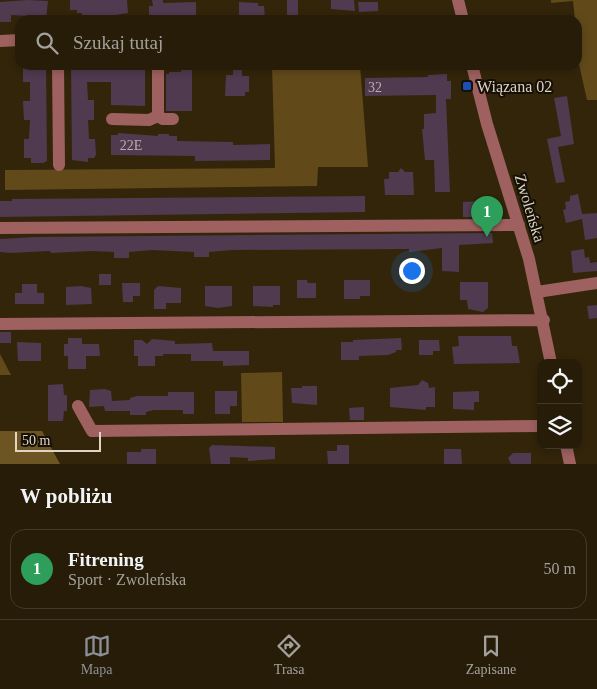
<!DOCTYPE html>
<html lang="pl">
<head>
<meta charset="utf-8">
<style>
	:root { --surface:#261c08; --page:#2e2512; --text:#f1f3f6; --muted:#a4a19c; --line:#423a29; --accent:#8c9099 }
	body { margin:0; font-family:Georgia,serif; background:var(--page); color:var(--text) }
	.controls { position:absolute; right:15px; bottom:15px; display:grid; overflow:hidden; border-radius:10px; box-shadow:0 2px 8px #0003 }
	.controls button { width:45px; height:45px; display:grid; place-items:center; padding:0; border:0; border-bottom:1px solid var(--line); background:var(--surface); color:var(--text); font:25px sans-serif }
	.scale { position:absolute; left:15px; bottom:12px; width:86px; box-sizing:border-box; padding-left:5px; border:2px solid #ded5c6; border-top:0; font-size:14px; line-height:18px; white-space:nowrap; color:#ded5c6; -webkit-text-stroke:4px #150f05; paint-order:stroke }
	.you { position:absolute; left:411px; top:270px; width:18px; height:18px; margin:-12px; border:4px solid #fff; border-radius:50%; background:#1a73e8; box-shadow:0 0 0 8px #1a73e833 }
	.badge { display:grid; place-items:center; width:32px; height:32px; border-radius:50%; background:var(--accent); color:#fff; font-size:16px; font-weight:700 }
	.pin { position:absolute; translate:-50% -41px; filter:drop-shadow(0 1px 2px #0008) }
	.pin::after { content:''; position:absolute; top:26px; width:18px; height:15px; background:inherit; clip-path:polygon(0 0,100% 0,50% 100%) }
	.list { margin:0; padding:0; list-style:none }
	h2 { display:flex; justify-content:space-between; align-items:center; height:65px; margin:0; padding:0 20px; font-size:21px }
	h2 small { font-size:16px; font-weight:400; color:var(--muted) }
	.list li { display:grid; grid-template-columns:32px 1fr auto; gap:15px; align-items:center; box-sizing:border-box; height:80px; margin:0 10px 10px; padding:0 10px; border:1px solid var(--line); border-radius:15px }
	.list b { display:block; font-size:19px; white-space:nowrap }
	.list p { margin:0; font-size:16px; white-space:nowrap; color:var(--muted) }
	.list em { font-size:16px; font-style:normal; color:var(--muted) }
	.icon { flex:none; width:28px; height:28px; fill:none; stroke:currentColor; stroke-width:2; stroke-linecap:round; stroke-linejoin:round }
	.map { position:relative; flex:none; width:597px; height:464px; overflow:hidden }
	.search { position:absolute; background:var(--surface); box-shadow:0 2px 8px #0003; left:15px; right:15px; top:15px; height:55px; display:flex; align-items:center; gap:12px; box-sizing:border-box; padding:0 18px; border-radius:15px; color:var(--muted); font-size:19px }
	.sheet { height:155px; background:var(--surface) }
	nav { display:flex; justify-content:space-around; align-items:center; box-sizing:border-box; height:70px; border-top:1px solid var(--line); background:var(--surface); font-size:14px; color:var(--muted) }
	nav a { display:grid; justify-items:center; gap:2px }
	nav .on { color:var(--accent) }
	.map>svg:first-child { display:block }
	.green { fill:#61491a }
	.forest { fill:#6d5423 }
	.building { fill:#4f3a4f }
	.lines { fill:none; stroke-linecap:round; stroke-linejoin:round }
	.minor { stroke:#9f6060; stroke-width:12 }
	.transit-dot { fill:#1a4fb4; stroke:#150f05; stroke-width:2 }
	.labels { text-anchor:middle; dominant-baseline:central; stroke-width:4; stroke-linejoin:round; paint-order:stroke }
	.number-label { font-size:14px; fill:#baaea8 }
	.poi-label { font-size:16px; fill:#ded5c6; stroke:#150f05; text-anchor:start }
	.street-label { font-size:16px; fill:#ded5c6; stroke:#150f05 }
</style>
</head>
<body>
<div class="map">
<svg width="597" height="464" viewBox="0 0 597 464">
	<rect width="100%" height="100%" fill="#33250a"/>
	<path class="green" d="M551,0H597V100H587L579,64L577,20H575L573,1L551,3Z
		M272,65H360L368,167H318L317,186L5,190V170L275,168Z
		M0,354L11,375H0Z
		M282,372L283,422H242L241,373Z"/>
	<path class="forest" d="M0,431H42L60,464H0Z"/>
	<path class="building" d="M28,0L48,1L46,20H30V16L11,15V22H0V2Z
		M70,0H127L128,13L109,16H82V13H77V10H70Z
		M152,0H163V3L196,2V18L149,19V6H153Z
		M287,0H298V20H287Z
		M331,0H354L355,11L331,9Z
		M239,2L258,3V6H264L265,20H239Z
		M358,2H378V11L359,12Z
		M23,65H46L47,161L43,163H31V158H24V139H29L30,120H24L23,101H30V82H23Z
		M71,65H145V106L111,105V82H87L88,100H94V120H88L89,139H95L96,155L94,158H88V162L72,160Z
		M233,65H242V76H249V92H245V96H225L226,75H233Z
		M181,69H192V111H166V74H169V72H181Z
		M447,74V81H451V99H446L450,192H435L434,160H425L422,129H424V114L436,113V95L365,96V78L428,77V75Z
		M567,96L574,144L558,147L565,182L556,183L547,139L561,136L554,98Z
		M118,133L158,136V134H169V136H177V141L233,142V145L270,144V160L195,161V156L111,155V135H118Z
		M401,168L405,172H413L414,195H385L384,179H389V172H398Z
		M578,194L582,214L597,213V238L585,240L582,219L566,223L563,210L566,209L565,202L570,201V196Z
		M365,196V212L0,217V201H12V199Z
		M483,201L487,211H491V217H463V202Z
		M492,233L493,243L459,245V272L442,271V248L409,252V249L232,250L209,252V257H194V252L152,250L129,252V258H114V252L91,251L51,253L50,251L10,253L0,252V239L35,237Z
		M584,249L585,258L589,257L590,263L597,262V271L573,273L571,251Z
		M99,274H111V285H99Z
		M297,280H307L308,283H316V298H297Z
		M344,280H370V296H360V299H344Z
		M460,282H488V308L483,312L468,309L467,300H460Z
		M122,283H140V296H133V302H123Z
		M22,284H37V293H44V304H15V293H22Z
		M81,286L91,288L92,304L66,305V287Z
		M158,286L181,288V303H166V309H154V290Z
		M205,286H232V306L218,308L205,306Z
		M253,286H280V305H273V307L253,306Z
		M597,305V318L589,319L587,306Z
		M0,332H11V343H0Z
		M458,336H511L512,346H517L520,363L454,364L452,347L459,346Z
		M68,338H82V344H99L100,356H86V369H68V356H64V344H68Z
		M401,338L402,350H396V352L388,355L359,356V360H341V342H353V340Z
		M152,339L175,341V344L212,343L213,351H249V365L223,366V361H191V354H163V356H155V366H138V356H134V340H142L147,344Z
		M419,340H439L440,351H433V355H419Z
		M17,342L41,343V361H18Z
		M422,380L428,383L429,388L435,387V407H426V410L390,407V388L418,385Z
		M63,384L64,395H67V411H64L63,421H48V385Z
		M302,386H317V405L292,403L291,388H302Z
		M105,389L111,391L112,401L130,400V398L137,396H168V392H194V414H183V410H154L146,412V415H130V411H105L104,406L89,407L90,390Z
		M215,391H237V406H230V414H215Z
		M479,391V402H474V410L453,409V392Z
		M364,407V420H350L349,408Z
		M212,445L275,447V459L248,461V458L230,457V464H211L209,448Z
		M337,445H349V464H328L327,451H337Z
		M141,449H156V464H127V452H141Z
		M444,449H461L462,464H444Z
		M513,453H531V464H511L508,458Z"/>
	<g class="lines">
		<path class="minor" d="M458,0L463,20
			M0,41L20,40
			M58,65L59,165
			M472,65L487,124L529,259L551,363
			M158,116L163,119H173
			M112,119L149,120L158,116V65
			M0,228L519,225
			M537,292L597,283
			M0,324L544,320
			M78,406L92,431L541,426
			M566,445L570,464"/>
	</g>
	<rect class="transit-dot" x="462" y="81" width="10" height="10" rx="2.5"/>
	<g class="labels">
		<g class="number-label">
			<text x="375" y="87">32</text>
			<text x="131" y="145">22E</text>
		</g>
		<g class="poi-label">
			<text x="477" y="86">Wiązana 02</text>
		</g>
		<g class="street-label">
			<text transform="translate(530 208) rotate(73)">Zwoleńska</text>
		</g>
	</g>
</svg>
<div class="controls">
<button><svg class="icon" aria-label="locate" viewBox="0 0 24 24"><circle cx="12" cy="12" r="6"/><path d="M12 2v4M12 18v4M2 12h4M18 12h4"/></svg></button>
<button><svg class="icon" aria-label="layers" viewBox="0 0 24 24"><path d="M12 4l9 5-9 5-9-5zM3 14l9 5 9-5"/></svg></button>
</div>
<div class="scale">50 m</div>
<div class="you"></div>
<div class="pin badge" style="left:487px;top:237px;background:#2e9e5b">1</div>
<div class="search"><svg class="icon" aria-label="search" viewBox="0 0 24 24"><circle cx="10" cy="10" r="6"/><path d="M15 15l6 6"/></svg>Szukaj tutaj</div>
</div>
<section class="sheet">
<h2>W pobliżu<small></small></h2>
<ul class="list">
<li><span class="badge" style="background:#2e9e5b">1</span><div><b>Fitrening</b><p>Sport · Zwoleńska</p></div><em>50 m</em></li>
</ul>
</section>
<nav>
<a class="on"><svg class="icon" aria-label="map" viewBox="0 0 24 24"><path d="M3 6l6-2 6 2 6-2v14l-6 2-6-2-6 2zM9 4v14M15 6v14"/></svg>Mapa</a>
<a><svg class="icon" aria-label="directions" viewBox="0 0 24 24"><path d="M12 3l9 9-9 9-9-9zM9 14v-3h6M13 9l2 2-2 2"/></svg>Trasa</a>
<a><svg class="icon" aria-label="saved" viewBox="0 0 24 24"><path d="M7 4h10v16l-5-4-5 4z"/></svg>Zapisane</a>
</nav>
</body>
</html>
